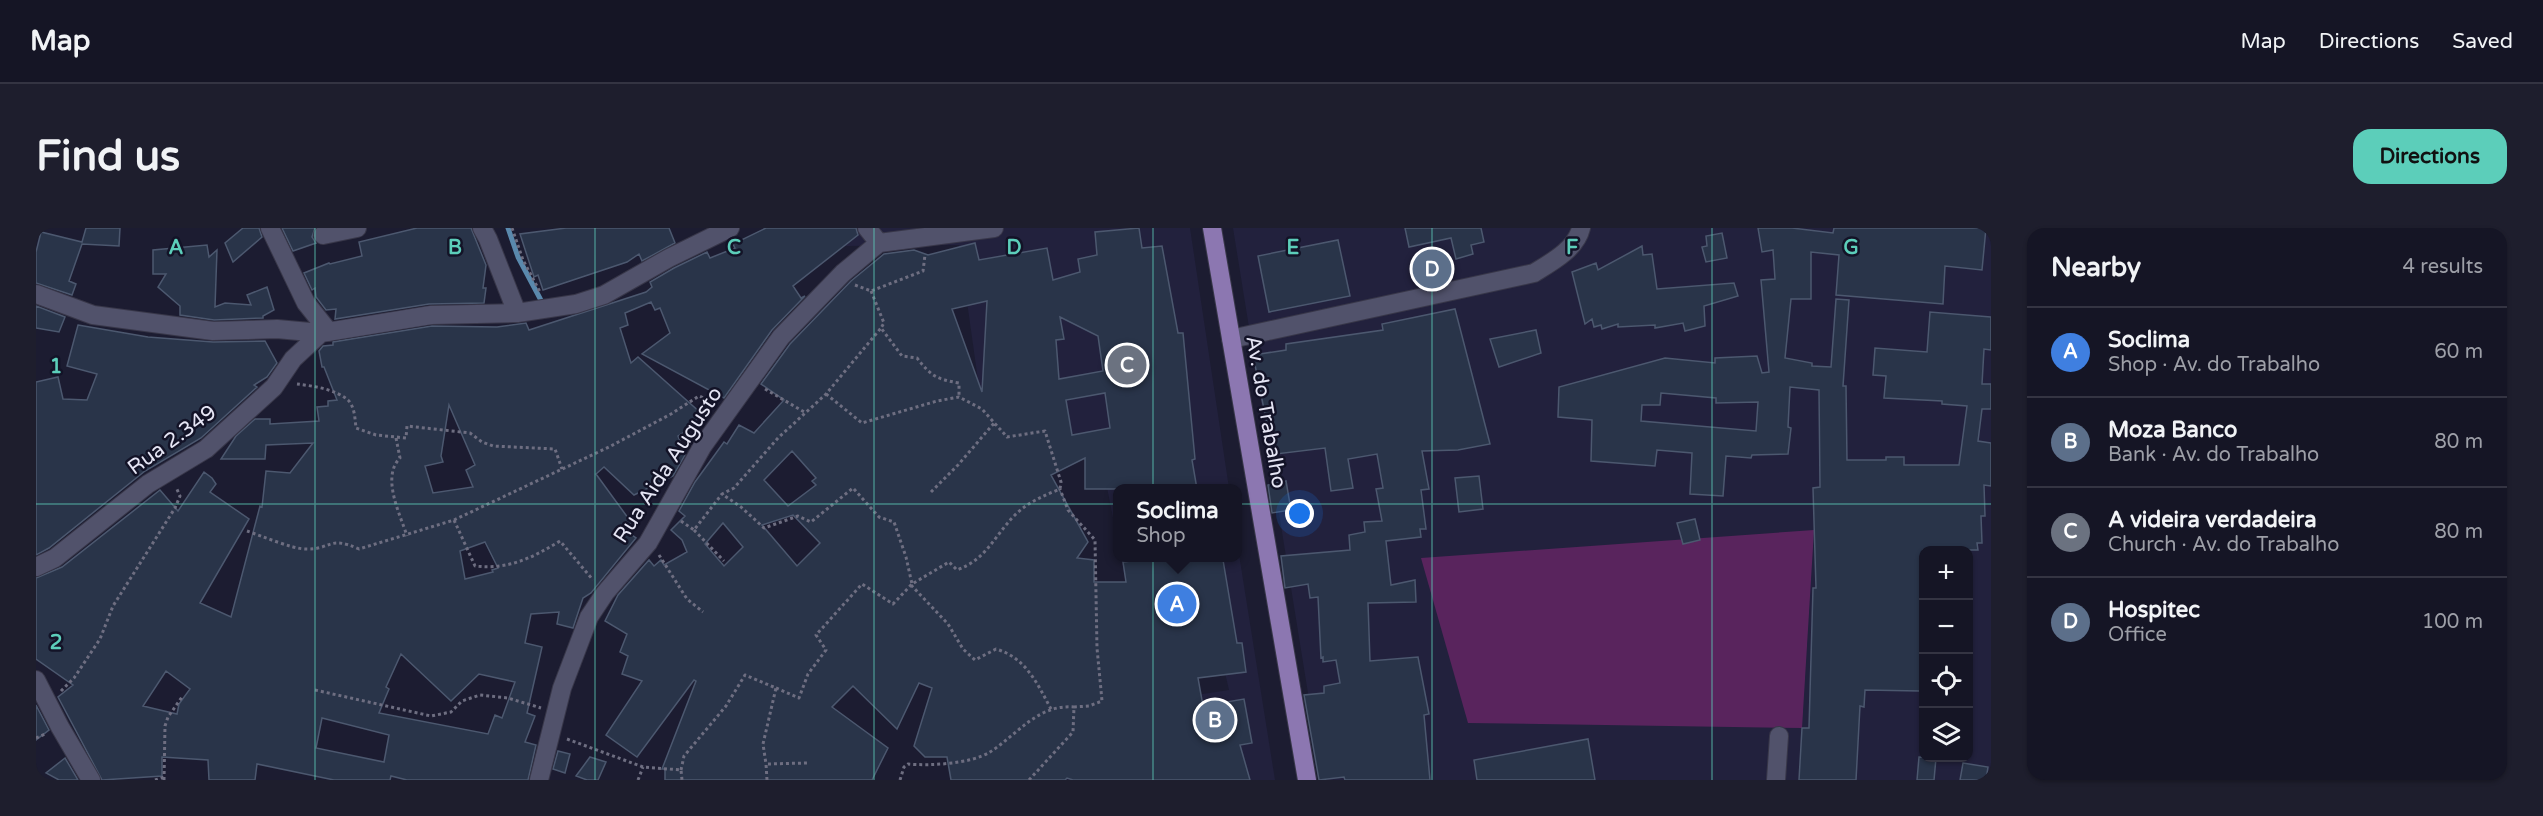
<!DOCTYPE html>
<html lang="en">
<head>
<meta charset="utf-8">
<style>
	:root { --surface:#151525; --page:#1e1e2d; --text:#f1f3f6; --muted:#9d9fa7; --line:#343442; --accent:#5cceba }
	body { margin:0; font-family:"Varela Round",sans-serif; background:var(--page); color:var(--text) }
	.controls { position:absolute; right:18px; bottom:18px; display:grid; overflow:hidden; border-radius:12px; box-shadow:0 2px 4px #0004 }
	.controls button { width:54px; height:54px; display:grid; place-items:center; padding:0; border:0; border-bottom:2px solid var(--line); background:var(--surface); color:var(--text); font:30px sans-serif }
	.you { position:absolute; left:1264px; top:286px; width:21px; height:21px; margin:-15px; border:4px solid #fff; border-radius:50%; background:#1a73e8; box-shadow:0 0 0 9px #1a73e833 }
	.badge { display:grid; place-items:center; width:39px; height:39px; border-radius:50%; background:var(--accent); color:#fff; font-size:20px; font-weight:700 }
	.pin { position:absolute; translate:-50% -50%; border:3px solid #fff; box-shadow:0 2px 6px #0006 }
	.popup { position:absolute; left:1077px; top:256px; width:129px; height:78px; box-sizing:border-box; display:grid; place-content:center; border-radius:12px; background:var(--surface); filter:drop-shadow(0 2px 4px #0005); font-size:20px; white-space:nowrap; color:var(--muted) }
	.popup b { font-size:22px; color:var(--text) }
	.popup::after { content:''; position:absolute; left:50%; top:100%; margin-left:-12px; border:12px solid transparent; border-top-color:var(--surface) }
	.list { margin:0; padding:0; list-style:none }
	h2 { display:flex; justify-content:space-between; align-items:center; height:78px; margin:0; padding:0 24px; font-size:26px }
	h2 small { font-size:20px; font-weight:400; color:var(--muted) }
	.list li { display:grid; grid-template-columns:39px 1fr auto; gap:18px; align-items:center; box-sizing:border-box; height:90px; padding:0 24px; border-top:2px solid var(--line) }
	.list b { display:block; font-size:22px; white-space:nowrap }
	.list p { margin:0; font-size:20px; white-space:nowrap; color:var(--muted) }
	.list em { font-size:20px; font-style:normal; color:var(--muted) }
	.icon { flex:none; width:33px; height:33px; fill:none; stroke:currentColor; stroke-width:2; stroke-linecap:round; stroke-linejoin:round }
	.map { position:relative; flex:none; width:1955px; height:552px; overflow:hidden; border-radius:18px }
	header { display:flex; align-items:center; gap:36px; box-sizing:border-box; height:84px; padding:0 30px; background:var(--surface); border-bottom:2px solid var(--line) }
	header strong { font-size:28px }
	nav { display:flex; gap:33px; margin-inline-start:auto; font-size:21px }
	.intro { display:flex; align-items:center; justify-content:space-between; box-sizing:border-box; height:144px; padding:0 36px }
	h1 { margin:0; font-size:42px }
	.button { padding:15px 27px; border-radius:18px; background:var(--accent); color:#111; font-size:21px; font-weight:700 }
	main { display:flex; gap:36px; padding:0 36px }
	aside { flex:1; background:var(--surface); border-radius:18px; box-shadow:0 2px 4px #0004 }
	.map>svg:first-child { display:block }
	.built { fill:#22213d; fill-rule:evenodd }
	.green { fill:#59245d }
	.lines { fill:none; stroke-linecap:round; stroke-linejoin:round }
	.stream { stroke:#5a89ad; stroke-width:5 }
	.building { fill:#293449; stroke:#4c586f; stroke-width:1.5; fill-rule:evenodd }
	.minor-casing { stroke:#383749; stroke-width:20 }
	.major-casing { stroke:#383749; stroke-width:20 }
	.path { stroke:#6e6e81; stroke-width:3; stroke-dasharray:3 3; stroke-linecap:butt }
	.minor { stroke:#51526b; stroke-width:18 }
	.major { stroke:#8c77b1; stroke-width:18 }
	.grid { fill:none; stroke:#5cceba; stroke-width:1.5; stroke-opacity:0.55 }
	.labels { text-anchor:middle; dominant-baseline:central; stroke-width:5; stroke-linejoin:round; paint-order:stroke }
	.street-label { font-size:21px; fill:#e5e5f4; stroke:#131327 }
	.grid-label { font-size:20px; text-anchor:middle; font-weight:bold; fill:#5cceba; stroke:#131327; stroke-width:5; stroke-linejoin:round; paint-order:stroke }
</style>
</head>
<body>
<header>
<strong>Map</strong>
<nav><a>Map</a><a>Directions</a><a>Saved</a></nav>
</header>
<div class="intro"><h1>Find us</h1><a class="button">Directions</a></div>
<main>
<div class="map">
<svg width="1955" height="552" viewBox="0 0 1955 552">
	<rect width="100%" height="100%" fill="#1c1c31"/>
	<path class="built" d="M803,0H1154L1193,260H1081V310L1067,239L1052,204L951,216L923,17L810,18Z
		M1197,0H1955V552H1286ZM1888,322H1932V530H1888Z
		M1201,314L1239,552H1023L1035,486L1193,462L1177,393L1099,402L1085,330H1201Z"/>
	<path class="green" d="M1778,302L1766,500L1432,495L1385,330Z"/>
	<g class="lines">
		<path class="stream" d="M472,0L482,29L508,78"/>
	</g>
	<path class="building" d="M50,0H84L83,18L46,16L33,53L40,56L36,67L0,55V24L5,4L46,14Z
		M207,0H223L226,9L197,34L189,15Z
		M246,0H279L276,9L280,15L257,23Z
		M381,0H435L450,37L447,60H450L448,75L393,76L299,91L300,81L290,82L280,69L279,60L276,62L268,45L293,35L294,36L326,28L323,14Z
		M530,0H633L639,15L606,33L603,26L591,34L507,62L502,47L498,49L484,6Z
		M730,0H820L822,7L757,58L765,70L769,68L736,102L688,170L606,126L634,105L624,80L619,82L615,74L589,85L592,97L584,100L595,135L602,129L666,186L650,203L642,208L649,227L637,248L598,267L568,239L560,246L595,294L589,302L600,310L555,365L547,370L537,400L521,396L523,384L495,386L489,415L506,419L491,485L499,488L489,514L500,517L492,552H371L355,548L354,552H298L221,536L219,552H173L172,532L126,529V548L66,552L22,469L37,457L0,431V350L26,339L124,262L142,283L168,244L176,250L180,256L174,264L213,291L164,375L195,389L224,278L226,279L230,243L254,245L277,215L230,217L229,231H185L200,208L219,191H234V196L283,193L281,179L292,178V173L301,172L288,139H286L283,123L287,118L297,117V114L396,98L461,99L490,95L493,102L610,64L616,59L614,54L638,40L671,24L674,30L699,20L697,16ZM413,177L439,237L430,242L437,259L397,265L389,238L407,234L405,228ZM449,314L462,340L456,342L457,344L429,351L424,323ZM365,426L415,473L443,446L479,454L466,490L459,487L452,506L343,485L353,461L350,459ZM130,443L154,461L143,476L141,486L107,478ZM286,490L353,507L348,534L280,520Z
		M1103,0L1106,20L1126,18L1142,105H1147L1159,231L1156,232L1161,261H1049V230L1015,247L1052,314L1041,330L1058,332V354H1090L1087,334L1120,330H1180L1181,333L1187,332L1201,415H1206L1210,444L1162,450L1167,478L1208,471L1216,515L1204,517L1214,552H1037L1031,550L1029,552H915L911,529H889L878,518L896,460L883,455L861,501L817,458L796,479L852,520L836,552H629V541H626L660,453L658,452L601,529L570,507L606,453L586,446L592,428L584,424L591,406L569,393L582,367L613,332L618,338L625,332L628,337L651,324L646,312L635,302L649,288L643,283L659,254L688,214L691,216L703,197L718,205L748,172L725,156L754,116L815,53L848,26L878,22L892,27L939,15L943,32L1011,20L1017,52L1044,44L1042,31L1061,27L1059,4ZM951,73L946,164L916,81ZM1024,89L1062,108L1067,143L1023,151L1020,112L1028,111ZM1069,165L1074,200L1036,207L1030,172ZM756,223L780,250L776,253L780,257L752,278L728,252ZM757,287L784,315L761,338L726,297ZM687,295L707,319L688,338L669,316Z
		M1369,0H1445L1448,14L1435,17L1437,26L1420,31L1415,10L1373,19Z
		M1722,0H1756L1797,5L1798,0H1950L1946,42L1909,38L1907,76L1800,67L1803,27L1775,24V71H1755L1749,130L1776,135V138L1795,139L1800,71L1813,72L1807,158H1810L1811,232H1850V229H1868V237H1923L1931,178L1906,176V173L1848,170L1850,148L1837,147L1839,120L1891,124L1894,84L1955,89V122L1948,121L1946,156H1955V181H1946L1942,213L1955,215V258L1948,257L1949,288H1945L1946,315H1941L1942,322H1887L1884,463L1829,462L1828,479L1824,478L1820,552H1763L1766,500H1773L1777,360H1780L1777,260L1784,259L1783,162L1754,159L1752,199L1755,200L1752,226L1716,227L1715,230L1690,228L1687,268L1654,266L1656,225L1621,222L1619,238L1555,233L1556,192L1522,189L1523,159L1629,130L1679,135V130L1721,128L1726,145L1733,144L1725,52L1739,51L1737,22L1726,24ZM1625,165L1680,170V175L1722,174L1720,203L1605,193L1606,177H1624Z
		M1686,5L1691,30L1670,34L1666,19L1671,18L1670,8Z
		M1302,12L1314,68L1233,84L1222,28Z
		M171,17L173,29L181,22L179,79L189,75L215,77L211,67L231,59L238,82L227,88V90L178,92L144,87V78L122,59L130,46H117V22Z
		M1606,18L1607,27L1616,26L1621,61L1698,55L1702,68L1668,78L1669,98L1649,103L1647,95L1619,100V97L1582,99V96L1566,101L1565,97L1558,99L1556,91L1549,96L1536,44L1560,35L1562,42Z
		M0,78L29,89L23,104L0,100Z
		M1419,81L1454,216L1422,222L1386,223L1393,261L1385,262L1390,301H1384L1385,309L1350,313L1355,357L1379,352L1380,374L1332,375L1334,433L1382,429L1393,486L1388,487L1394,552H1309L1308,549L1283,552L1268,467L1288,465V458L1304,455L1300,432L1287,434V429L1285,430L1282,369L1274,370L1272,356L1249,360L1245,328L1314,322L1313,307L1329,304L1328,294L1346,293L1340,261L1347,260L1341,226L1312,231L1317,260L1295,263L1289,220L1240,226L1236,200L1232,201L1217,127L1250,122V116L1347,102L1346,96Z
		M42,97L112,109L177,114L229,113L241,135L231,149L218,157L221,159L165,210L109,243L13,320L0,327V154L22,149L27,171L51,172L61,146L31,138Z
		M1500,102L1505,125L1463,139L1454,111Z
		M1443,248L1447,281L1423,284L1419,250Z
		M1250,253L1255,282L1236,285L1232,257Z
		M1659,291L1664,312L1647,316L1641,295Z
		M0,477L13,502L0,512Z
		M1552,511L1559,552H1441L1438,532Z
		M522,523L534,526L529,545L517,541Z
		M554,529L570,534L562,552H551L540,548Z
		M1883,529L1900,530L1898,552H1881Z
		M29,530L42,552H23L10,545Z
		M1927,535L1952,539L1950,552H1924Z"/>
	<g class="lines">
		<g class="minor-casing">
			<path id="minor" d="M234,0L270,75L293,104
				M446,0L452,11L481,85
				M831,0L843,15L958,0
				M287,7L321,0
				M0,66L57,87L177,103L241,101L285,105L395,87L481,85L540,76L568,67L633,30L694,0
				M1195,111L1498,45C1516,34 1540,21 1545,0
				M0,339L19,330L112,256L170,221L238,159L257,131L285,105
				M0,452L24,499L55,552
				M503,552L526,460L553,389L569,365L612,315L666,219L745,109L807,45L843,15
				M1740,552L1743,508"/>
		</g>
		<g class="major-casing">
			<path id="major" d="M1176,0L1271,552"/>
		</g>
		<path class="path" d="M476,0L487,32L504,64
			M819,57L835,63L887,43L889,27
			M835,63L848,95L845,100L866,128L881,130C895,148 900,151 923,155V169
			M261,156C277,158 299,161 312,172C319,179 319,192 320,200L340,207L370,210L371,198L434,205L446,214L457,218L519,221L526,241
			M729,161L770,185
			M790,166L826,195L901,173L923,169L946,181L971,209L1009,203L1025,254L1024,261C1007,268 992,274 979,287C958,308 951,331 921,342L913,334L876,356L870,329L858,294L843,289L817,260L775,294L762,288L728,300L705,279L686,266L698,260L742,210L790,166L845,100
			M360,210L364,230C345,249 364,286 371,308
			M895,264L922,237L959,194
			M418,292L573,219L635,186L663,168L678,174
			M645,293L658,302L686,266
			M658,302L688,333
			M211,303C226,308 256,321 270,321C295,322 292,307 323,321L418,292L439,338C472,342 496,330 524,313L557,352
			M623,327L651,371L667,384
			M875,357L912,396L927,421L939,432L960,421C990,430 1001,455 1015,481
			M740,460L763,470L772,446L790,422L780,407L826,356L857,376L876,356
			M279,462L395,488L415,484L426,473L444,467L472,470L505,480
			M25,463L38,450L64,411L77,378L139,280L144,268L140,259
			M0,510L9,506
			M531,511L607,539L645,542L646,552
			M645,542L648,528L690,478L709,447L740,460L727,516L730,536
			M119,552L128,549
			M128,552L129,498L132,489L146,469
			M602,552L607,539
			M731,552L730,536L771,535
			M864,552L868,539L872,536C893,538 935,536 954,524C982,506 1002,476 1038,479
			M993,552L1037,504L1038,479L1053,478L1066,473L1061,420L1059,312L1032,282L1024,261"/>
		<use href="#minor" class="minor"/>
		<use href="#major" class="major"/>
	</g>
	<path class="grid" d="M279,0V552M559,0V552M838,0V552M1117,0V552M1396,0V552M1676,0V552M0,276H1955"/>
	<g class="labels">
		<g class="street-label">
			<text transform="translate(1230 184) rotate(80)">Av. do Trabalho</text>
			<text transform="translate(136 212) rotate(-36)">Rua 2.349</text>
			<text transform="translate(632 237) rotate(-57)">Rua Aida Augusto</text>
		</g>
	</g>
	<g class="grid-label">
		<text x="140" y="26">A</text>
		<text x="419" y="26">B</text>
		<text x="698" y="26">C</text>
		<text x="978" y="26">D</text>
		<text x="1257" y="26">E</text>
		<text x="1536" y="26">F</text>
		<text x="1815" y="26">G</text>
		<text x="20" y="145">1</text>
		<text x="20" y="421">2</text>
	</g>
</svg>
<div class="controls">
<button>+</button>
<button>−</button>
<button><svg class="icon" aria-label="locate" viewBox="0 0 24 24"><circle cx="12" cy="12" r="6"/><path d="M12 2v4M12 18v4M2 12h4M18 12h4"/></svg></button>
<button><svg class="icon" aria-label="layers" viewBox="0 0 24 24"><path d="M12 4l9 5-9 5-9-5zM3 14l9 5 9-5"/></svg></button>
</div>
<div class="you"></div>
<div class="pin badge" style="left:1141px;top:376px;background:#3f7fe0">A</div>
<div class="popup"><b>Soclima</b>Shop</div>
<div class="pin badge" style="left:1179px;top:492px;background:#5c6f8a">B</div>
<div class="pin badge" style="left:1091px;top:137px;background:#6b7280">C</div>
<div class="pin badge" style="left:1396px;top:41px;background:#5c6f8a">D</div>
</div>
<aside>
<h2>Nearby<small>4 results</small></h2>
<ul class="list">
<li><span class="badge" style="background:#3f7fe0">A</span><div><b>Soclima</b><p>Shop · Av. do Trabalho</p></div><em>60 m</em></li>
<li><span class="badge" style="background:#5c6f8a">B</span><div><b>Moza Banco</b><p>Bank · Av. do Trabalho</p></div><em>80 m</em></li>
<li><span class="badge" style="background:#6b7280">C</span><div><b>A videira verdadeira</b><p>Church · Av. do Trabalho</p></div><em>80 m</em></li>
<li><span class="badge" style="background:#5c6f8a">D</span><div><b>Hospitec</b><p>Office</p></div><em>100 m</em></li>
</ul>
</aside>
</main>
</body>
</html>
